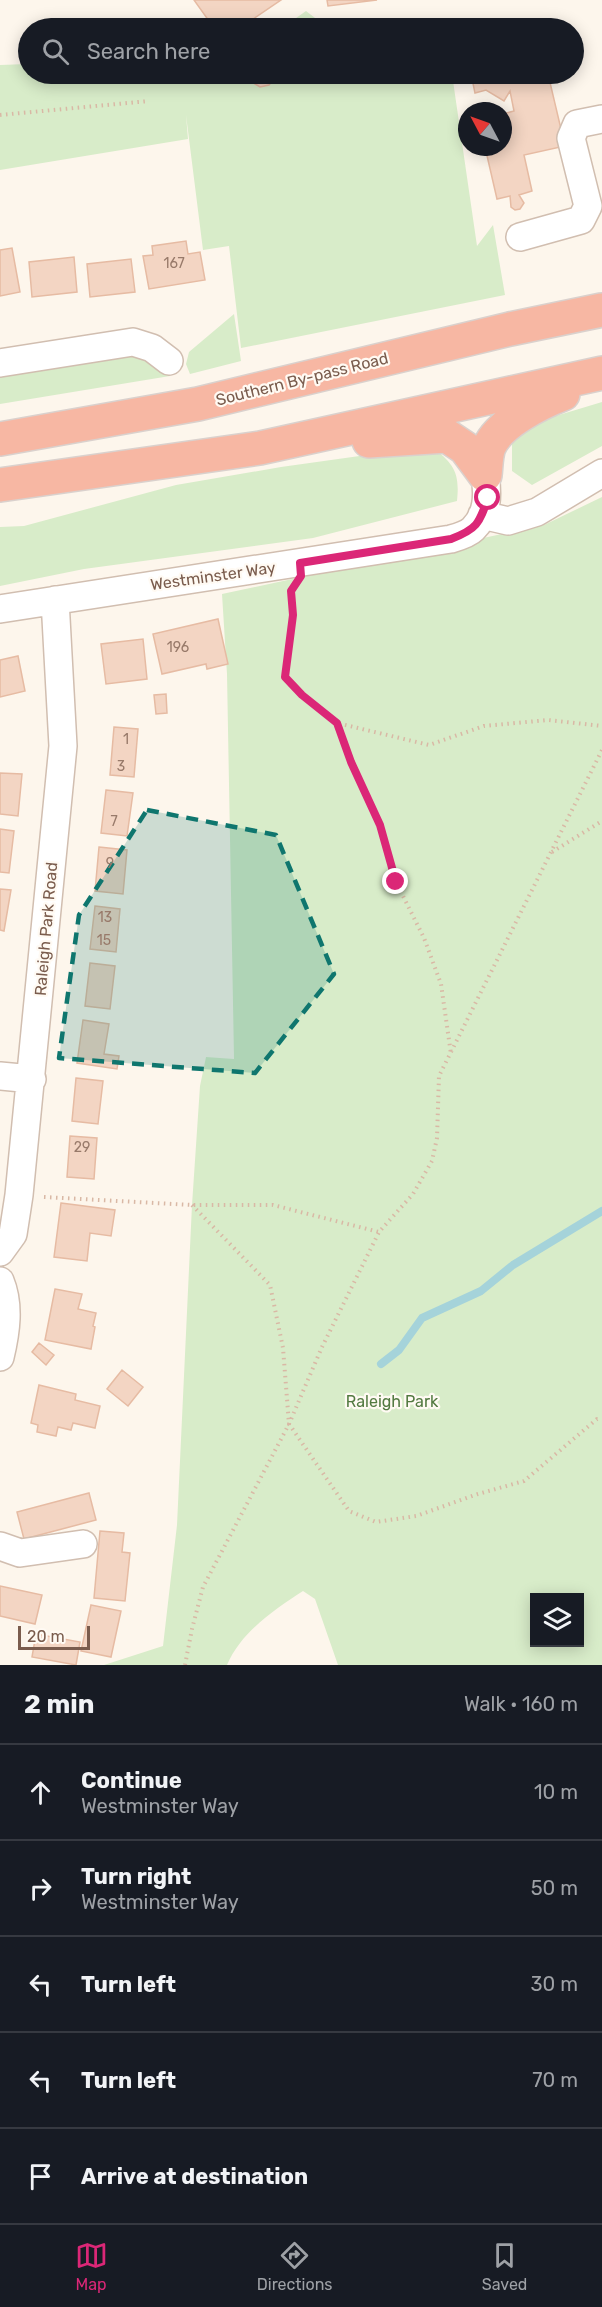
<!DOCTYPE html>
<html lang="en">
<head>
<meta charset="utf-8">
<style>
	:root { --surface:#171b24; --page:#20242c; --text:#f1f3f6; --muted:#9ea1a6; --line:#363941; --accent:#db2777 }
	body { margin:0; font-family:Rubik,sans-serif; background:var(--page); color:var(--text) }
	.controls { position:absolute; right:18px; bottom:18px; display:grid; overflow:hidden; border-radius:0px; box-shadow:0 3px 15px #0003 }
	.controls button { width:54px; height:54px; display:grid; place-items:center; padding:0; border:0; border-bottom:2px solid var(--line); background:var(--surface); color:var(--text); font:30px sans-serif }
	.compass { position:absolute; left:458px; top:102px; width:54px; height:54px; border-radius:50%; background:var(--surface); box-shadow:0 3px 15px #0003; rotate:311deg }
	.scale { position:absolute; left:18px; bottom:15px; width:72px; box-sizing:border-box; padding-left:6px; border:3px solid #7a5c4d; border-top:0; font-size:16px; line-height:21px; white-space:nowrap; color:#7a5c4d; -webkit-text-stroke:4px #fffaf3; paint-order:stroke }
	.stop { position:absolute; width:18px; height:18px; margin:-14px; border:4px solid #db2777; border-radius:50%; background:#fff }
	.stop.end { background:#db2777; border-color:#fff; box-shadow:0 2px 6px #0008 }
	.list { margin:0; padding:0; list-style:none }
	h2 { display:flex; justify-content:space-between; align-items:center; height:78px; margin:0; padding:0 24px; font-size:26px }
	h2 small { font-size:20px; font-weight:400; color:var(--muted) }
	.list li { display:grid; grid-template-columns:39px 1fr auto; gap:18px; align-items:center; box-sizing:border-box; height:96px; padding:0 24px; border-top:2px solid var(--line) }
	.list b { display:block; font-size:22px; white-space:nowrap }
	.list p { margin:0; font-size:20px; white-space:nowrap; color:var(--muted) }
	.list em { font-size:20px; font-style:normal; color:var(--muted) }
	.icon { flex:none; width:33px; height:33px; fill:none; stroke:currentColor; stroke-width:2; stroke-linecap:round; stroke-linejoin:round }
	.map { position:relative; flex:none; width:602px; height:1665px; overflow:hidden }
	.search { position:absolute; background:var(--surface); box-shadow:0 3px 15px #0003; left:18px; right:18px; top:18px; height:66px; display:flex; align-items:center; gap:15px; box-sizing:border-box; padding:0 21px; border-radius:33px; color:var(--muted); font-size:22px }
	.sheet { height:558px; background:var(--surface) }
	nav { display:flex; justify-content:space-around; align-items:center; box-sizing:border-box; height:84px; border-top:2px solid var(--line); background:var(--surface); font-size:16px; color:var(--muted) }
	nav a { display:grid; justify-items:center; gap:3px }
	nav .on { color:var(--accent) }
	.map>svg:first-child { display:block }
	.green { fill:#d8ecc9; fill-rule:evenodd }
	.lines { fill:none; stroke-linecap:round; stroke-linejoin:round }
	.stream { stroke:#a5d3da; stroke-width:8 }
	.building { fill:#f3d5c3; stroke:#e6bba3; stroke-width:1.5 }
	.minor-casing { stroke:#d1beb0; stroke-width:30 }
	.highway-casing { stroke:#dad1cd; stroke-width:36 }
	.path { stroke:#d9b8a5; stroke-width:4; stroke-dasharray:1.5 4.5; stroke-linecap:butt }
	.minor { stroke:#fff; stroke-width:27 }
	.highway { stroke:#f7b7a3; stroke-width:33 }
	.route { stroke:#db2777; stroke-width:8 }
	.marked { fill:#0f766e; fill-opacity:0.2; stroke:#0f766e; stroke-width:4.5; stroke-dasharray:12 8; stroke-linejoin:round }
	.labels { text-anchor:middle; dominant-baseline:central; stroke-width:4.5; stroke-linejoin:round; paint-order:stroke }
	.number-label { font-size:14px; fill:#987a6a }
	.street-label { font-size:16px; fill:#7a5c4d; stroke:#fffaf3 }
	.park-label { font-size:16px; fill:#537a41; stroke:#fffaf3 }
</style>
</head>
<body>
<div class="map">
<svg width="602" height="1665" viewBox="0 0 602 1665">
	<rect width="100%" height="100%" fill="#fdf6ec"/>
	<path class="green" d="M306,11L328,28H282Z
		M28,64V74H394L395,75L452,74L477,246L493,225L505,295L241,348L229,246L203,250L186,115L188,139L0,170V65Z
		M234,314L241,361L190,374L186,364L189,352Z
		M127,347L158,360L170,376L0,404V367Z
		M602,402V446L532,485L512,471V437L549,418Z
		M431,446C454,464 460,472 457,501L313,538L84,569L0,586V527L24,526L176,485L281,467Z
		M602,497V1665H338L315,1599L303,1591C274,1610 241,1632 227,1665H104L163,1646L177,1525L192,1205L200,1086L206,1057L234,1059L227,674L222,594L544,525ZM534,1598H580V1642H534Z"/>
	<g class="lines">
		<path class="stream" d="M381,1364L399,1350L422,1318L481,1291L513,1265L602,1211"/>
	</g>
	<path class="building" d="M194,0H281L240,28H214Z
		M327,0H377L328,6Z
		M251,74H273V80L269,85L260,87L252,82Z
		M471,74H548L565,146L524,155L532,191L519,195L524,203L520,209L515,210L511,207L510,196L497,199L485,147H503V114L514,111L510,91L504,101L486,90L475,93Z
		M186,241L188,254L200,252L205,280L149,289L143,256L153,255L152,246Z
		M12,248L20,292L0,296V250Z
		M74,257L77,292L32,297L29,262Z
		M131,259L135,292L90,297L87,264Z
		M218,619L228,664L207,669L206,664L162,674L153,634Z
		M143,639L147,679L106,684L101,644Z
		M18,656L25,691L0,697V660Z
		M166,694L167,713L156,714L154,695Z
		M114,727L138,729L134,777L110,775Z
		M0,773L22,774L18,816L0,814Z
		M106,790L133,793L127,836L101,833Z
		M0,829L14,831L9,873L0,872Z
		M99,847L127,850L123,894L95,891Z
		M0,889L11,890L4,931L0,930Z
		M95,906L120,909L116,952L90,949Z
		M90,963L115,966L110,1009L85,1006Z
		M83,1020L109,1024L104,1054L119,1056L117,1069L77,1063Z
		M76,1078L103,1081L98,1124L72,1121Z
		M70,1136L97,1138L94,1179L67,1177Z
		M61,1203L115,1210L111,1236L90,1233L87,1261L54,1257Z
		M55,1289L82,1294L78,1309L96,1313L93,1326L95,1327L91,1349L45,1340Z
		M39,1343L54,1355L46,1365L32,1352Z
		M122,1370L143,1387L128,1406L107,1389Z
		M39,1385L76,1394L75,1400L100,1406L95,1428L73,1423L71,1430L58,1427L56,1436L37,1432L38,1425L31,1423Z
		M89,1493L96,1520L24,1539L17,1512Z
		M100,1531L124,1533L122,1552L130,1553L125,1601L94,1598Z
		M0,1586L42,1595L35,1624L0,1616Z
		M91,1605L121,1611L111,1657L81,1651Z
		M36,1634L80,1642L76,1665L32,1657Z"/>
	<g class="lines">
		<g class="minor-casing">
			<path id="minor" d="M520,237L581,220L588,206L571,138L577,124L602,119
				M0,363L133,342L152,348L169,361
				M482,515L508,521L537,512L602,473
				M0,609L451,539C458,537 468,534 473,529C488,514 488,495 485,475
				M0,1076L32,1079
				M0,1252L13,1234L19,1195L63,746L55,600
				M0,1281C10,1305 6,1332 0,1357
				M0,1546L20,1553L83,1544"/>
		</g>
		<g class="highway-casing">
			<path id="highway" d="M0,439L198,404L510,329L602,310
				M369,441L447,436L465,448L485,475
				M485,475C486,467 486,455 489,447C499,423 540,403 563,394
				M0,485L260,448L602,373"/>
		</g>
		<path class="path" d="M0,115L149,101
			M293,588L291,591L293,615L285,677L302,695L337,723L429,745L484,726L548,720L602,726
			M337,723L351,762L380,825L396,882L424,938L441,984L451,1054
			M552,852L602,821
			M44,1197L192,1205H273L379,1232
			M192,1205L270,1285L283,1348L289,1424L349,1511L376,1522L416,1516L478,1494L524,1481L597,1419H602
			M185,1665L192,1629L203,1587L289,1424L322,1347L379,1232L413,1194L432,1161L437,1138L439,1076L602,750"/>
		<use href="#minor" class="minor"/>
		<use href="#highway" class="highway"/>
	</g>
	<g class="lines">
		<path class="route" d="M396,882L380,825L351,762L337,723L302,695L285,677L293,615L291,591L301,576L300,563L451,539C477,529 479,524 488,498"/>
	</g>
	<path class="marked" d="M147,810L276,835L334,974L255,1073L59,1058L79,915Z"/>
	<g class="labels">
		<g class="number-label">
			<text x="174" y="263">167</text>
			<text x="178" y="647">196</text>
			<text x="126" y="739">1</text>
			<text x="121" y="766">3</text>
			<text x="114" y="821">7</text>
			<text x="110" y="863">9</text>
			<text x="105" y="917">13</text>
			<text x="104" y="940">15</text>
			<text x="82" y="1147">29</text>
		</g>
		<g class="street-label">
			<text transform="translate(302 379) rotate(-14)">Southern By-pass Road</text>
			<text transform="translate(213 576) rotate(-8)">Westminster Way</text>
			<text transform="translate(46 929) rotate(-85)">Raleigh Park Road</text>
		</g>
		<g class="park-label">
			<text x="392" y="1401">Raleigh Park</text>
		</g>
	</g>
</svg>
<div class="controls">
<button><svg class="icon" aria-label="layers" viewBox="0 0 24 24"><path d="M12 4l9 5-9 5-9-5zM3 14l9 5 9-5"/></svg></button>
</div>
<svg class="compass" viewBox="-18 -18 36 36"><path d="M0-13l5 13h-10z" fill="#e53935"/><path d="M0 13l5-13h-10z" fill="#9ea1a6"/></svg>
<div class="scale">20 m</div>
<div class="stop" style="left:488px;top:498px"></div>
<div class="stop end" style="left:396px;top:882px"></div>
<div class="search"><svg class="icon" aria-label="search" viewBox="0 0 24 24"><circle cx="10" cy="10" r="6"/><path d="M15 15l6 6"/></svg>Search here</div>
</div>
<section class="sheet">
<h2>2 min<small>Walk · 160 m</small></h2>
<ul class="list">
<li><svg class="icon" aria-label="ahead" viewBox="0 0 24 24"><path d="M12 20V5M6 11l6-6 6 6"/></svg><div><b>Continue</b><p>Westminster Way</p></div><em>10 m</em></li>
<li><svg class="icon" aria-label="right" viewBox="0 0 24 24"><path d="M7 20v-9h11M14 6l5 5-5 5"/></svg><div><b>Turn right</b><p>Westminster Way</p></div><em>50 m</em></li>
<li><svg class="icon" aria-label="left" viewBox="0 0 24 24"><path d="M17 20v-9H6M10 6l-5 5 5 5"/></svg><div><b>Turn left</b></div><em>30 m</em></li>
<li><svg class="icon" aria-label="left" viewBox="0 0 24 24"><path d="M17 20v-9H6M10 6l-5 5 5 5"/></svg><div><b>Turn left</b></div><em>70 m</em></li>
<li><svg class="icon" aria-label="arrive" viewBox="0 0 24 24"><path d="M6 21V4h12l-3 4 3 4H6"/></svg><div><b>Arrive at destination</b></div></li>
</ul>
</section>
<nav>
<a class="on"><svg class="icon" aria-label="map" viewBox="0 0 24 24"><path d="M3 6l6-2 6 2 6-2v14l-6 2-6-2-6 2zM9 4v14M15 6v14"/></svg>Map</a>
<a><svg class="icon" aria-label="directions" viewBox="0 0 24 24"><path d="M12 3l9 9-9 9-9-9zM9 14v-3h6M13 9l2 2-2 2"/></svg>Directions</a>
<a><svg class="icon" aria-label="saved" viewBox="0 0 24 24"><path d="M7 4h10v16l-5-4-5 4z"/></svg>Saved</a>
</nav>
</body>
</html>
